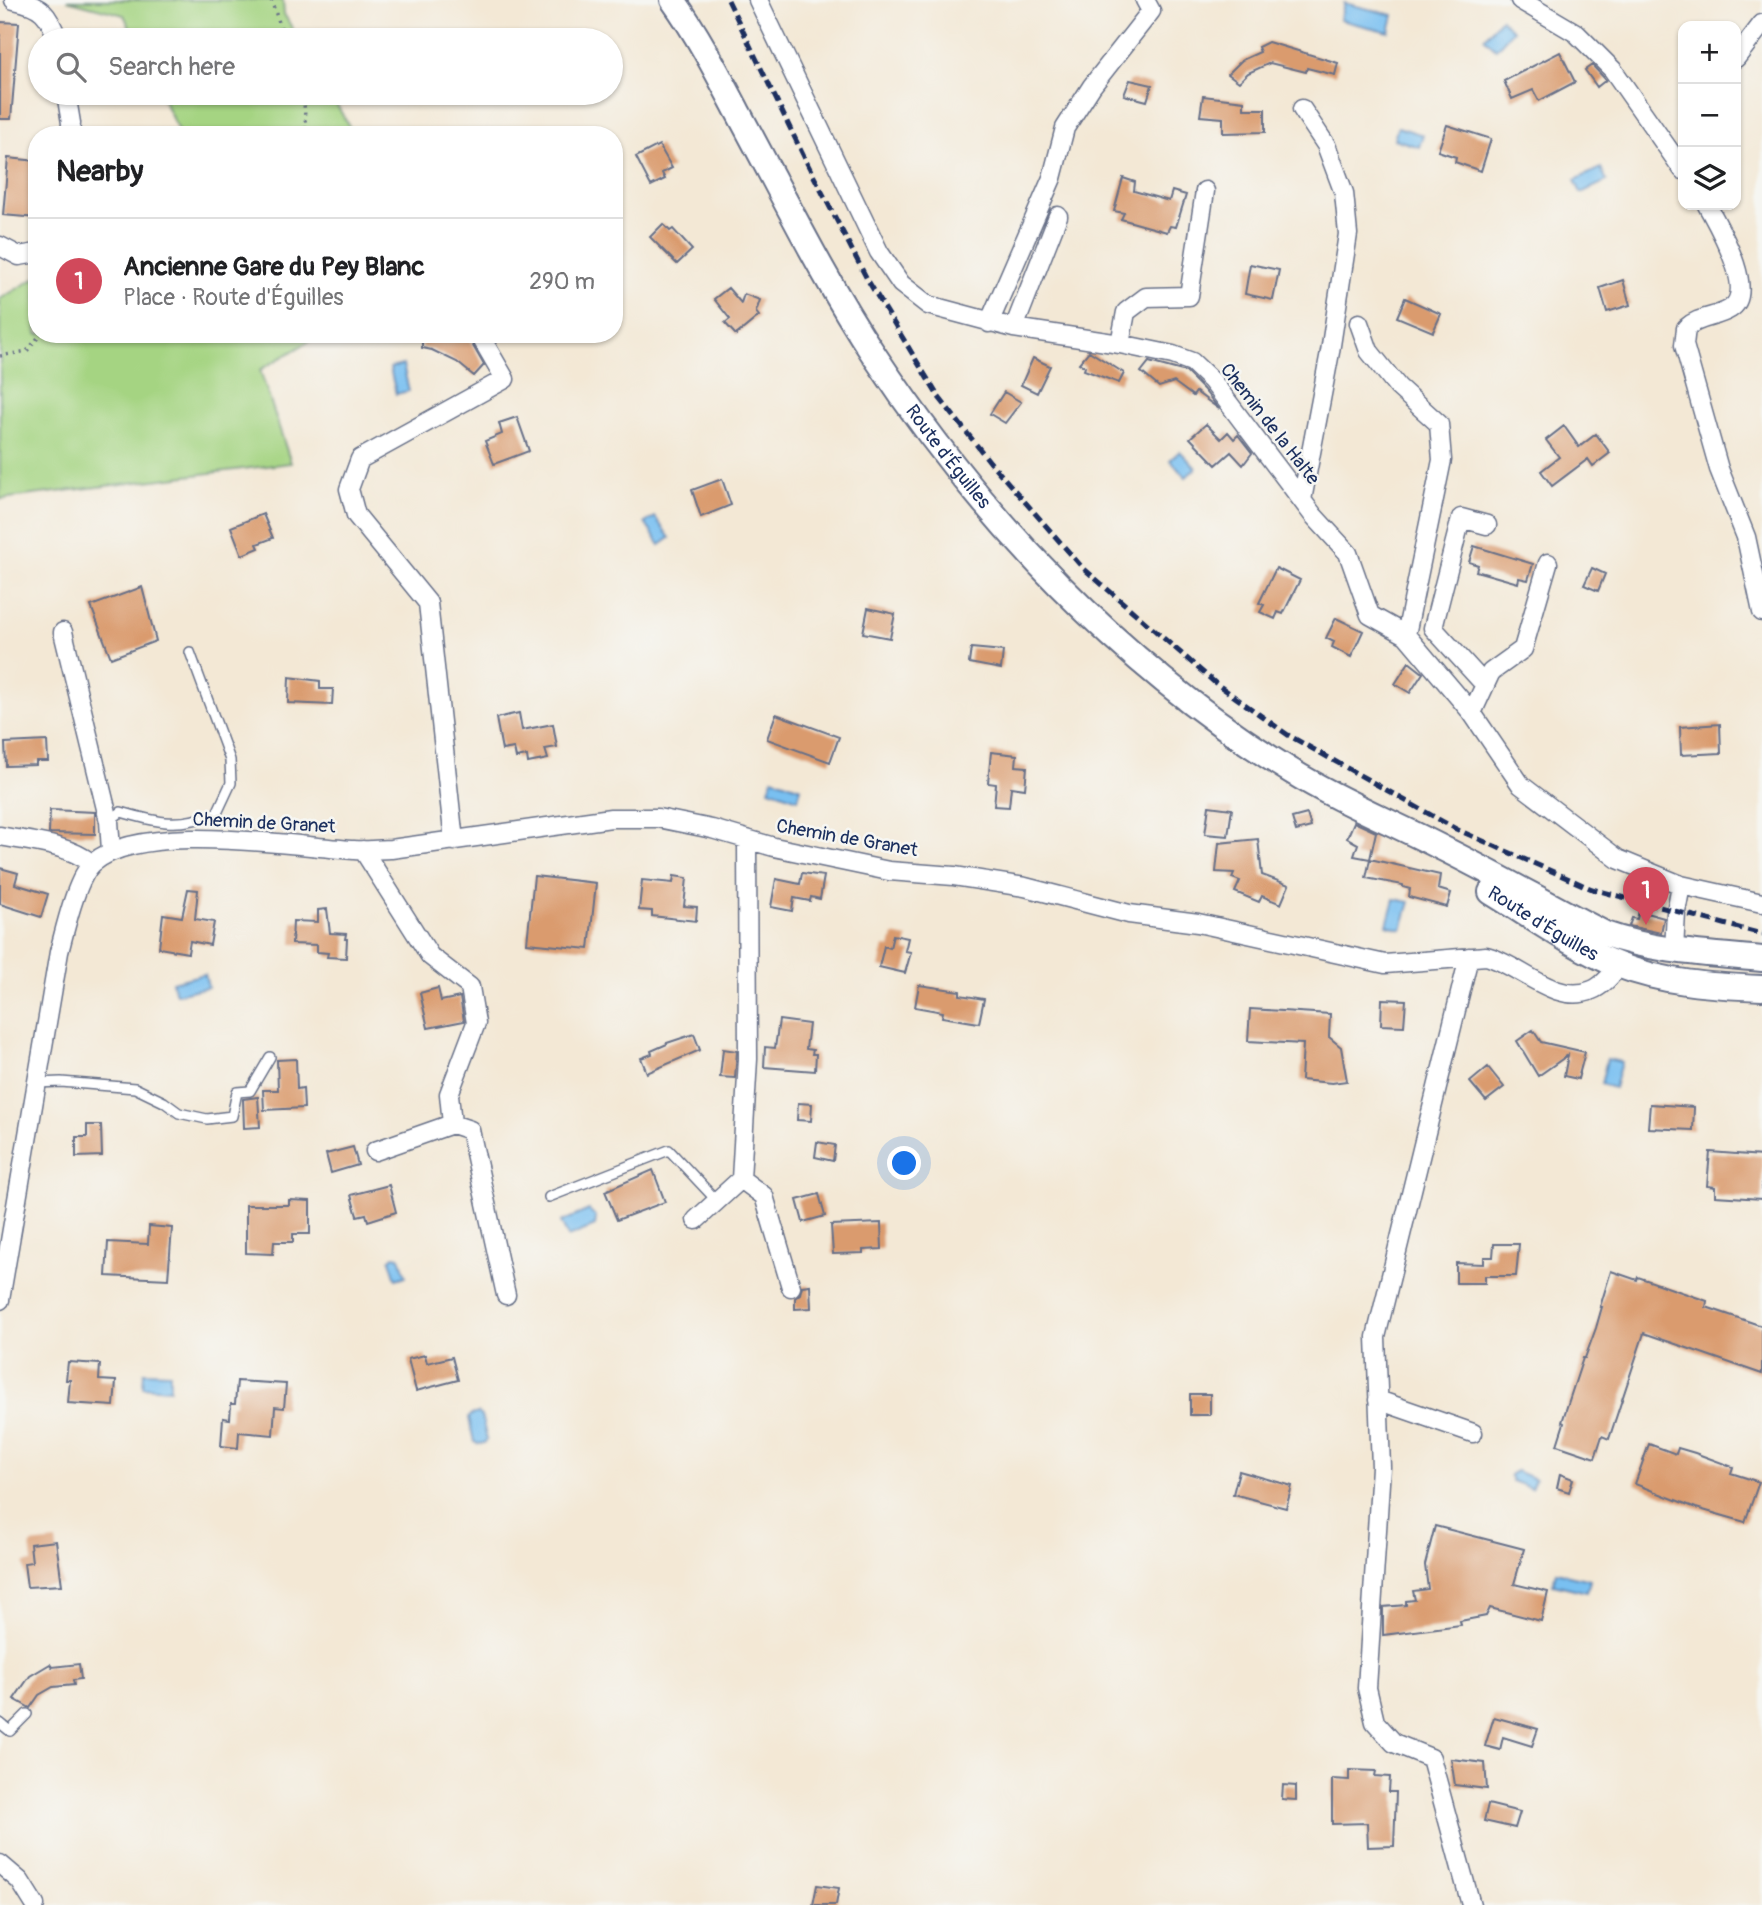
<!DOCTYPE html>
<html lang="en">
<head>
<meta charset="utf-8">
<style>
	:root { --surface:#fff; --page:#f2f2f2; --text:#202124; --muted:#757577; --line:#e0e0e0; --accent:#d1495b }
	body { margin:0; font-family:Pangolin,sans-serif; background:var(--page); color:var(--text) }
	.controls { position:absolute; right:21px; top:21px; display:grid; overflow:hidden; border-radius:14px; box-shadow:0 2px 5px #0004 }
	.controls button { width:63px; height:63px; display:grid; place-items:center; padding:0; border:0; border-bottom:2px solid var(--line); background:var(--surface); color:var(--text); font:35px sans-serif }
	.you { position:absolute; left:905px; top:1164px; width:24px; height:24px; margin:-18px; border:5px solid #fff; border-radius:50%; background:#1a73e8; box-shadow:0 0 0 10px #1a73e833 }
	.badge { display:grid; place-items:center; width:46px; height:46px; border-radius:50%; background:var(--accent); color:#fff; font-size:23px; font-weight:700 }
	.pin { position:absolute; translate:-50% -58px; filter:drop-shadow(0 2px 4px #0008) }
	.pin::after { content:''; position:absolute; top:37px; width:24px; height:21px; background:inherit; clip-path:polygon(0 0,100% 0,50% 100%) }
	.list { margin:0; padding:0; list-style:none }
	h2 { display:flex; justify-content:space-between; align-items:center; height:91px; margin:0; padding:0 28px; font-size:30px }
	h2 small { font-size:23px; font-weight:400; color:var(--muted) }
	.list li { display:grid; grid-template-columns:46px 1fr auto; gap:21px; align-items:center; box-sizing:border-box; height:126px; padding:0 28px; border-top:2px solid var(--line) }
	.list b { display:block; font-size:26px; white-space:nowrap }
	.list p { margin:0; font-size:23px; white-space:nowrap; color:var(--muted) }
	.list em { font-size:23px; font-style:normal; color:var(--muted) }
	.icon { flex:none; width:38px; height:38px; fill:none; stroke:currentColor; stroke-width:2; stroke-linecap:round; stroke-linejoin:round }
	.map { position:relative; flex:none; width:1762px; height:1905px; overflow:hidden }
	.search { position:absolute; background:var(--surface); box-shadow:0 2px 5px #0004; left:28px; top:28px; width:595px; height:77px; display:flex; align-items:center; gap:18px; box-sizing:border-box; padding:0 24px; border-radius:38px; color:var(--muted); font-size:26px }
	.panel { position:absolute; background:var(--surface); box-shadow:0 2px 5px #0004; left:28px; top:126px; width:595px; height:217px; border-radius:28px }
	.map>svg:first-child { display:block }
	.green { fill:#a5d482; stroke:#608270; stroke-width:2 }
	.water { fill:#79c0f1; stroke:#4a78a8; stroke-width:2 }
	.building { fill:#da9b6e }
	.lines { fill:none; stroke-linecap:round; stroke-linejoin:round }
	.lane-casing { stroke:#677088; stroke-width:12 }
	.street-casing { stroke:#677088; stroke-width:21 }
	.secondary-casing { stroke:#677088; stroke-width:28 }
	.path { stroke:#677088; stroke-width:3.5; stroke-dasharray:2 5; stroke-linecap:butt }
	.lane { stroke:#fff; stroke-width:9 }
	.street { stroke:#fff; stroke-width:18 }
	.secondary { stroke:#fff; stroke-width:24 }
	.rail { stroke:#1b2f5e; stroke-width:5; stroke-dasharray:10 5; stroke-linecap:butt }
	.labels { text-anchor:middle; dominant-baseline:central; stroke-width:5; stroke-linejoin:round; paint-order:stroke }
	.street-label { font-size:19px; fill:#1b2f5e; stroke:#f6f6f2 }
</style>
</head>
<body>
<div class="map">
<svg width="1762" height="1905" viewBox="0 0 1762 1905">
	<rect width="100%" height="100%" fill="#f6f6f2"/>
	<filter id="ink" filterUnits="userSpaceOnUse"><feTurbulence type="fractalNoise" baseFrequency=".0143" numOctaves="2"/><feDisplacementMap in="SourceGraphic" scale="14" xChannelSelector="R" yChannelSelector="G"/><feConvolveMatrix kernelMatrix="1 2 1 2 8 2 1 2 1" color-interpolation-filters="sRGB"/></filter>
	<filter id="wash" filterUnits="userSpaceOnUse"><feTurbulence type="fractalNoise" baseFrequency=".00686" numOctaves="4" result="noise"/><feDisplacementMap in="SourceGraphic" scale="28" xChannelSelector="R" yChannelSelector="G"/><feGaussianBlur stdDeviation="1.57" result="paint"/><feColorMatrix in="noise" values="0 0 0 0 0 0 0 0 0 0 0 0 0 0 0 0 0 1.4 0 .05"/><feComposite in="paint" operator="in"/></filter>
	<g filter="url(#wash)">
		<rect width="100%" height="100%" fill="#f3e8d5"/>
		<path class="green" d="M67,0H283L284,14L299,40H136L124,15Z
			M160,93H330L354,135H180Z
			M37,277V334H322L260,370L291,463L0,499V299Z"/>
		<path class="water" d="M1344,3L1393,15L1389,32L1340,20Z
			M1501,19L1513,30L1496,49L1484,38Z
			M1398,127L1423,135L1419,147L1394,139Z
			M1601,168L1607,181L1581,193L1575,180Z
			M403,365L409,391L396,394L390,368Z
			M1180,451L1196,468L1186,477L1170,460Z
			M655,517L670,538L660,545L645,523Z
			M773,778L801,788L798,799L769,789Z
			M1394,899L1410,902L1402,929L1387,925Z
			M205,974L208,987L176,994L172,982Z
			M1607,1059L1621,1062L1614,1088L1601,1084Z
			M589,1210L596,1217L595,1226L568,1237L561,1222Z
			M394,1256L400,1257L406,1276L396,1279L390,1260Z
			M144,1372L170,1373V1389L143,1387Z
			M478,1413L481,1415L487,1439L484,1443L478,1444L474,1442L469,1418L471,1415Z
			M1516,1471L1535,1479L1531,1488L1512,1481L1510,1475Z
			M1556,1572L1590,1580L1587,1592L1553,1584Z"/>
		<g id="blocks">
			<path class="building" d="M0,22L19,23L11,119H0Z
				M1268,42L1338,63L1335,75L1307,68L1306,72L1270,63L1248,73L1239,82L1228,74L1242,60L1260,52L1258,47Z
				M1560,52L1575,82L1539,101L1533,90L1512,99L1504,81Z
				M1592,65L1606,80L1597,87L1585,70Z
				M1130,80L1152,85L1147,101L1124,95Z
				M1203,96L1244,101V109H1265V132L1223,133V118L1200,116Z
				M1447,125L1491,139L1481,171L1455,162L1456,157L1438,151Z
				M659,145L672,168L662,173L665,179L651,186L636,157Z
				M8,158L37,161V218L3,215Z
				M1123,178L1135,182L1134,191L1169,201L1172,191L1186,195L1176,227L1170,226L1167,232L1121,219L1124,213L1114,211Z
				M663,224L670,231L673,229L692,250L677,264L650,237Z
				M1250,264L1279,270L1273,300L1245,294Z
				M1623,280L1630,305L1607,312L1600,288Z
				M728,288L741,303L744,294L760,300L756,312L759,316L736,335L725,323L730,319L714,299Z
				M1405,298L1441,314L1433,332L1397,317Z
				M422,334H459L469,339L484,365L474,376L457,362L432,350L422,348Z
				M1089,351L1124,373L1119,383L1084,370L1085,367L1079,363Z
				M1033,358L1050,366L1037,393L1021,385Z
				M1149,362L1186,372L1203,389L1219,409L1196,392L1193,396L1174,382L1159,387L1141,372Z
				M1004,392L1021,402L1005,423L990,414Z
				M517,417L529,451L494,464L485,441L502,434L499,423Z
				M1206,424L1221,439L1228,432L1234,439L1238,435L1252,453L1243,465L1231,452L1216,465L1190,438Z
				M1564,426L1579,447L1596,434L1610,453L1593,466L1588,459L1552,486L1541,471L1559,457L1546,440Z
				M722,479L731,505L701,517L692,490Z
				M263,514L273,538L257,544L259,548L242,555L231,527Z
				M1474,546L1533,564L1528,580L1519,578L1518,583L1476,571L1478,565L1469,562Z
				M1276,568L1300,580L1283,614L1278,612L1275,619L1260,612L1264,605L1259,603Z
				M1592,568L1605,574L1598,591L1584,585Z
				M142,587L156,641L111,658L91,606Z
				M868,608L895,614L890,638L863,633Z
				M1336,618L1363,631L1351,657L1332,647L1334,642L1326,638Z
				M971,648L1003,651L1001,669L969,663Z
				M1409,662L1423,673L1410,693L1395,684Z
				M289,677L320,681V689H333L332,705L288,703Z
				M519,713L522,730L553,724L557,747L545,749L548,759L528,763L527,756L516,758L514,748L502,750L496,718Z
				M776,714L839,737L830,762L767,739Z
				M1720,724L1721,753L1681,755L1680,727Z
				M47,741L48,761H36V765L6,766L5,743Z
				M991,752L1017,755L1016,766L1027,767L1025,789L1011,787L1009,807L994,806L996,784L988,783Z
				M1209,806L1232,809L1228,836L1205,834Z
				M50,810L95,812V834L49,833Z
				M1307,814L1311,827L1296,831L1292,818Z
				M1354,822L1376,832L1370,859L1440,875L1438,889L1451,893L1447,907L1409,897L1410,889L1403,887V885L1366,878L1370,859L1354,856L1358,844L1347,838Z
				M1258,839L1262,875L1289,885L1281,904L1262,896L1259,902L1235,892L1240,881L1232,878L1234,873L1216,872L1219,843Z
				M0,868L18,873L15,884L48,894L41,917L0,904Z
				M802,873L824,876L820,899L811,897L810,901L794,898L792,911L771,907L776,879L800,884Z
				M534,876L596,883L589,949L527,943Z
				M674,876L687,878L684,906L697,907L696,921L652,916V911L639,910L642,880L673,883Z
				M188,889L198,890L195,919L214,922L210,945L190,941L188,953L159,948L163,914L182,917Z
				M327,909L330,933L346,934L345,939H347L346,958L327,957L328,953L317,952V945L292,944L293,921L318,922V910Z
				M1639,911L1664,918L1661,933L1629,926L1632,918L1637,919Z
				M893,935L908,938L905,951L911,952L905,973L879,967L884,946L890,948Z
				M919,985L960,991V995L984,999L979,1023L942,1017L943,1012L915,1007Z
				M438,988L441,1001L460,997L464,1021L428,1028L420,993Z
				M1382,999L1406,1000L1404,1026L1381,1025Z
				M1250,1009L1330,1014L1329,1037L1341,1047L1347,1081L1332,1083L1301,1080L1303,1044L1248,1041Z
				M779,1020L809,1024L806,1049L813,1050L812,1054H816L815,1071L764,1067L765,1047L775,1048Z
				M1533,1030L1541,1042L1585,1052L1578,1079L1564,1076L1568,1055L1538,1076L1517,1041Z
				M694,1034L700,1050L647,1073L641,1058L652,1054L651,1051L667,1044V1043Z
				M723,1049L737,1051L735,1078L720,1077Z
				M296,1059L297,1089L303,1088L304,1108L264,1110L263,1090H278L277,1060Z
				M1488,1067L1504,1087L1486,1101L1470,1082Z
				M258,1097L260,1127L244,1128L243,1099Z
				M798,1103L812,1104L811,1121L797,1120Z
				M1650,1104L1694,1107L1693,1130L1648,1128Z
				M87,1125H101L102,1156L76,1157V1137H87Z
				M817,1142L835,1145L833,1161L815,1157Z
				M353,1147L358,1165L331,1173L326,1154Z
				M1710,1152L1762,1156V1199L1715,1196V1187L1707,1186Z
				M653,1170L665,1202L617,1220L605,1191Z
				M389,1185L396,1212L368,1221L366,1214L357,1216L351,1195Z
				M819,1194L825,1216L803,1222L797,1200Z
				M289,1200L310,1201V1234H293V1242H274L273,1254L246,1253V1205H289Z
				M881,1223L882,1249L863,1250V1253L833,1254L831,1225Z
				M149,1226L172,1228L168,1279L106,1276L108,1242L148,1244Z
				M1494,1244H1519L1516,1276H1485V1283H1456V1263L1484,1264V1257H1493Z
				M1611,1271L1637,1280L1638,1277L1707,1301L1706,1307L1762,1326V1374L1644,1333L1609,1439L1602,1436L1595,1458L1557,1445L1564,1423L1562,1422L1583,1358H1585L1596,1328L1602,1307H1600Z
				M810,1285L811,1308L795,1309V1298L800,1294L802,1286Z
				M425,1355L427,1363L452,1357L458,1380L416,1391L408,1359Z
				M68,1362L100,1364L99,1380L116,1381L114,1406L68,1403L70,1380H66Z
				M237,1381L286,1384L284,1408L275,1407L273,1435L239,1432L238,1448L221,1446L223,1418L230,1419L231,1404H235Z
				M1190,1394H1210V1415H1190Z
				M1649,1444L1676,1454L1678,1448L1695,1453L1733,1467L1731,1473L1759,1482L1745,1522L1696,1508L1635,1484Z
				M1239,1471L1292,1486L1286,1508L1233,1494Z
				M1560,1474L1573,1479L1569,1492L1557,1488Z
				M1435,1526L1524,1549L1514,1584L1548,1592L1541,1621L1490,1608L1486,1616L1460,1621L1461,1625L1383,1635V1607L1406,1605V1601L1415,1600L1413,1591L1428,1589L1425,1565Z
				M56,1541L62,1585L27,1587L24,1563L32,1562L30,1544Z
				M50,1664L52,1667L79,1664L81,1679L73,1680L74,1685L53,1687L39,1695L30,1708L14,1699L30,1676Z
				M1494,1717L1538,1729L1532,1746L1503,1737L1500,1750L1485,1746Z
				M1451,1759L1485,1763L1487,1789L1455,1785Z
				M1349,1770L1376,1771L1375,1776L1390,1777L1389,1792H1396L1394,1846L1368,1847L1367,1823L1332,1824V1779L1349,1780Z
				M1283,1785L1296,1786V1800L1282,1799Z
				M1488,1804L1520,1812L1515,1828L1484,1821Z
				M817,1885L839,1888L836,1905H813Z"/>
		</g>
	</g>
	<g filter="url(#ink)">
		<use href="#blocks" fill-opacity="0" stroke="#677088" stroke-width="2"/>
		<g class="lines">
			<g class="lane-casing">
				<path id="lane" d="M109,821L121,812C160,823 178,828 217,813L231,783L230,760L190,652
					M37,1083L61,1082L135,1088L164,1102L179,1113L207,1119L232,1116L237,1092L250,1091L270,1057
					M549,1197L669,1150L717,1201
					M0,1723L10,1731L27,1714"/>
			</g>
			<g class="street-casing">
				<path id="street" d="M14,0C42,6 48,13 58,40
					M758,0L879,252L901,284L928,305L1014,328L1120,344L1173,355L1192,362L1212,381L1313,515L1348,553L1370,615L1406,635L1472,713L1521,785L1618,859L1681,885L1762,903
					M1520,0L1576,33L1613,70L1683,170
					M1736,58L1762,24
					M66,93L71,123L70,135
					M1302,109L1326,145L1344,193L1348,234L1330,352L1302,500
					M1707,205C1717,224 1758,292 1730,309C1716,318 1699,316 1686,328L1684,345L1719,469L1746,537L1762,612
					M0,246L19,256L37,253
					M989,323L1052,178L1065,128L1092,86L1151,11L1145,0
					M1359,323L1369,351L1398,387L1439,424L1442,460L1406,635
					M1014,328L1058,216
					M1120,344L1126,312L1146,297L1189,296L1205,191
					M63,632L109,821L111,851
					M1485,685L1433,628L1461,518L1487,525
					M1472,713L1491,672L1523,649L1548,563
					M0,836C30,842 67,844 91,863
					M747,839L748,1059L741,1179L764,1196L791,1287
					M454,841L428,603L356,515L349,489L360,459L505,379L479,334
					M363,850L430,956L470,987L476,1023L449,1094L452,1124L375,1151
					M1674,951L1676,912L1681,885
					M1469,957L1376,1337L1381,1467L1367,1688L1375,1722L1394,1743L1431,1758L1471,1905
					M452,1124L470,1130L506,1295
					M696,1220L741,1179
					M0,1300L59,952C65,930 76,878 93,863C141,821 291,846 354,850C366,851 379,849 391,849L611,818H658L712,829L774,847L889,871L954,876L1025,887L1129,914L1198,923L1385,964L1486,956C1519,964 1556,1006 1592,990C1603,986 1612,974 1620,965
					M1378,1400L1473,1433
					M0,1864L20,1881L35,1905"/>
			</g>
			<g class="secondary-casing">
				<g id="secondary">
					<path id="s1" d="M673,0C698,35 718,74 738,112C782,193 823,278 874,355C983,520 1122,667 1291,771C1339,801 1392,822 1442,848C1497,875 1550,906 1605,934C1656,952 1709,954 1762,959"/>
					<path id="s2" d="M1491,892C1532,917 1573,947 1618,965C1664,983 1713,986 1762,988"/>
				</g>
			</g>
			<path class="path" d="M271,0L282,31L283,40
				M299,93L304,102L306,135
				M0,356L27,351L41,334"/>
			<use href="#lane" class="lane"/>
			<use href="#street" class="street"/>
			<use href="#secondary" class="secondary"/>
			<path class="rail" d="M728,0L807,163L867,279L938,396L990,462L1082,567L1214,682L1288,735L1456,829L1592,889L1762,934"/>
		</g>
	</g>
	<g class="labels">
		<g class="street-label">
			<text transform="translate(1270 424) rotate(52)">Chemin de la Halte</text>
			<text stroke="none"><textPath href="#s1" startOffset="534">Route d'Éguilles</textPath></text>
			<text transform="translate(264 823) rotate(3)">Chemin de Granet</text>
			<text transform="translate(847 838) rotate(10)">Chemin de Granet</text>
			<text stroke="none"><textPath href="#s2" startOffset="61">Route d'Éguilles</textPath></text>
		</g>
	</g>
</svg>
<div class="controls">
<button>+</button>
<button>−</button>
<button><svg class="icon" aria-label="layers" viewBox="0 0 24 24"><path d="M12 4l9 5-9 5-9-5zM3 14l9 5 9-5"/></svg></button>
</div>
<div class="you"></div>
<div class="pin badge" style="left:1646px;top:925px">1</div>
<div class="search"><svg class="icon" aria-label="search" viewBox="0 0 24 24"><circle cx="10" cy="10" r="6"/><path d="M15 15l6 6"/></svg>Search here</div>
<section class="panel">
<h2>Nearby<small></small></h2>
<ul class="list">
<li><span class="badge">1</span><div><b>Ancienne Gare du Pey Blanc</b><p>Place · Route d'Éguilles</p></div><em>290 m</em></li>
</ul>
</section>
</div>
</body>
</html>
